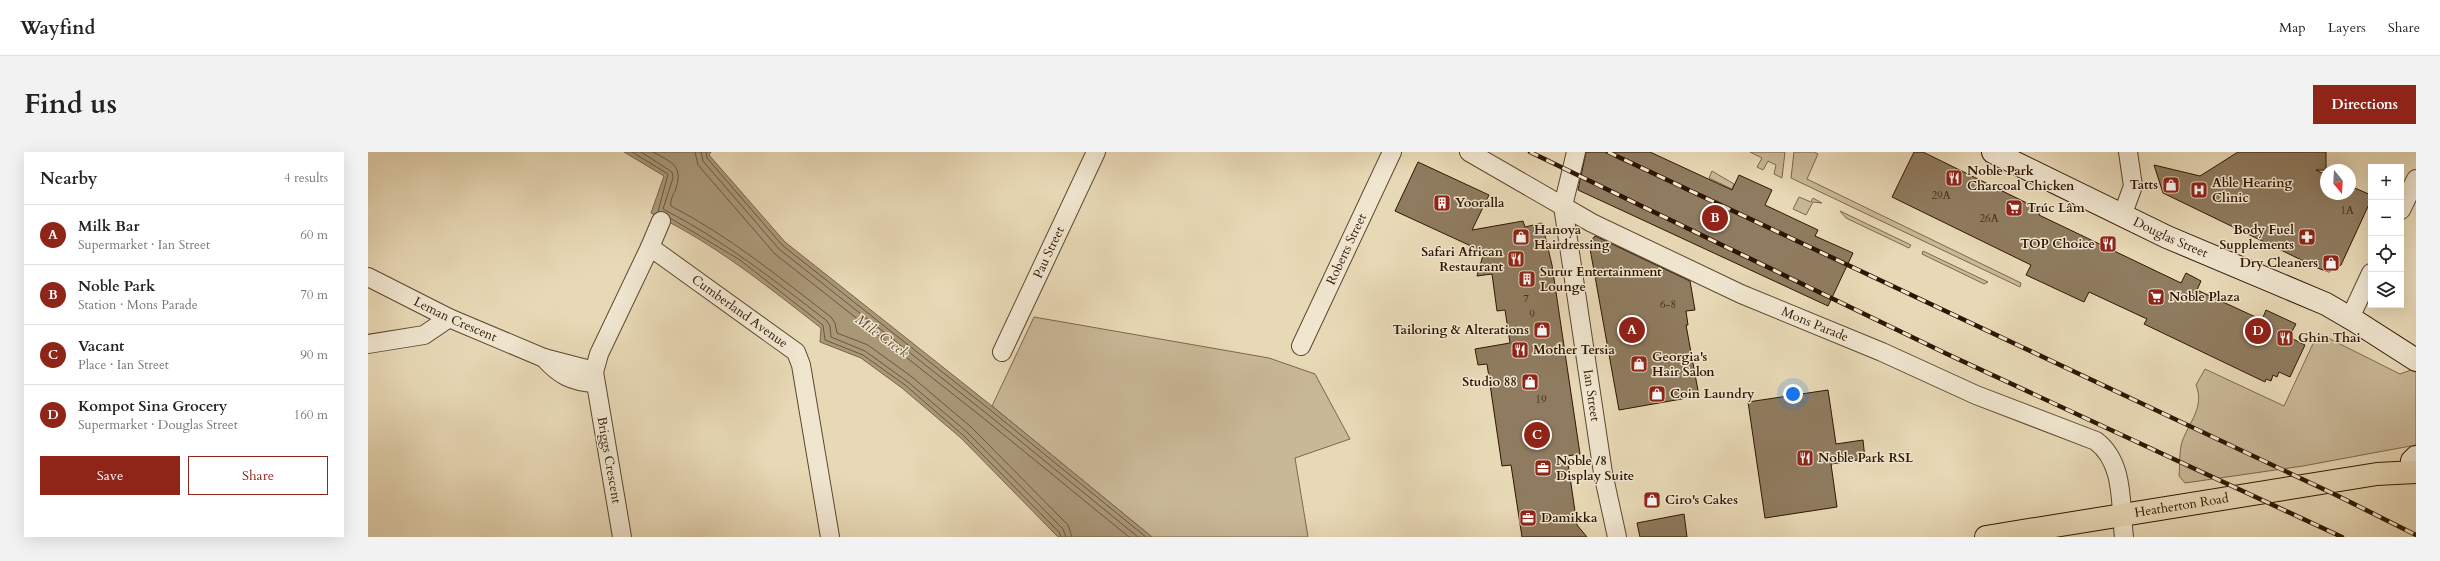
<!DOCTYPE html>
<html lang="en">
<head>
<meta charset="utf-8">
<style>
	:root { --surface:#fff; --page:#f2f2f2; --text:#222; --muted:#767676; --line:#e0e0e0; --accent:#8f2418 }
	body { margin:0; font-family:Cardo,serif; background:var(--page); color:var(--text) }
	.controls { position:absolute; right:12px; top:12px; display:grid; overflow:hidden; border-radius:0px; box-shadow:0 4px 16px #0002 }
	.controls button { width:36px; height:36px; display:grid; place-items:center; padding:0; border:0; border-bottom:1px solid var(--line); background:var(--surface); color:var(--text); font:20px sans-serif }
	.compass { position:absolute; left:1952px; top:12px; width:36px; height:36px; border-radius:50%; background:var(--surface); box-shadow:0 4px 16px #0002; rotate:162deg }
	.you { position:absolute; left:1425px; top:242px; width:14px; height:14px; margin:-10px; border:3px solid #fff; border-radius:50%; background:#1a73e8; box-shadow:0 0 0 6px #1a73e833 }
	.badge { display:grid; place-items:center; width:26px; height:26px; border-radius:50%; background:var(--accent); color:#fff; font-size:13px; font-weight:700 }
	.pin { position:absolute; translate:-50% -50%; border:2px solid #fff; box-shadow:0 1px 4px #0006 }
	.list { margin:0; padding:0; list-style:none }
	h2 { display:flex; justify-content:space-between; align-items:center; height:52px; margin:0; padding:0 16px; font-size:17px }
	h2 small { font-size:13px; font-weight:400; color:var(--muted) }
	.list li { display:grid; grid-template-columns:26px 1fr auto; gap:12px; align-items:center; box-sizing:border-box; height:60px; padding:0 16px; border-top:1px solid var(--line) }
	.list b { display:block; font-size:15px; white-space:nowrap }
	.list p { margin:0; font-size:13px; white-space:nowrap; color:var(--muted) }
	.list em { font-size:13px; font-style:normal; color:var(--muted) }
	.actions { display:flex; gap:8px; padding:12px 16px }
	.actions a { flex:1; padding:9px 0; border:1px solid var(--accent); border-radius:0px; text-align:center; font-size:14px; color:var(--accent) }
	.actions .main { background:var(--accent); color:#fff }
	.icon { flex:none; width:22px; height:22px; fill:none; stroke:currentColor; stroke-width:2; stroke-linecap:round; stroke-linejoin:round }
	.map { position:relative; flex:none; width:2048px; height:385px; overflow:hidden; border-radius:0px }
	header { display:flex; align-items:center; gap:24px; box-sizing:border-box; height:56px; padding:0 20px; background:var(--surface); border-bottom:1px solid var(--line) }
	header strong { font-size:19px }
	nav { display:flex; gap:22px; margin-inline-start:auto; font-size:14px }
	.intro { display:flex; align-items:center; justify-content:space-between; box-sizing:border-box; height:96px; padding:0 24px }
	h1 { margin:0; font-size:28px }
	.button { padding:10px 18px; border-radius:0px; background:var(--accent); color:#fff; font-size:14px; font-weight:700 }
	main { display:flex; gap:24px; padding:0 24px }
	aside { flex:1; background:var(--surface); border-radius:0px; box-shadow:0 4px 16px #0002 }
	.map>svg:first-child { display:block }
	.green { fill:#c9b897; stroke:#7c674c }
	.water { fill:#a99778; stroke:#786348 }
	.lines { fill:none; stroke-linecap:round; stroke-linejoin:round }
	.shore { stroke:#6c563c; stroke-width:1 }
	.building { fill:#8f7b5f; stroke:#2f1601 }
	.minor-casing { stroke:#5d472e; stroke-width:20 }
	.secondary-casing { stroke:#2f1601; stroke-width:24 }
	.primary-casing { stroke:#2f1601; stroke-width:24 }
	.minor { stroke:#f0e6d0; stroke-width:18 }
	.secondary { stroke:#f0e6d0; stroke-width:22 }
	.primary { stroke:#e8d9b6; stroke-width:22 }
	.rail-casing { stroke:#2f1601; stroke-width:4.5 }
	.rail { stroke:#f0e6d0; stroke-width:3; stroke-dasharray:9; stroke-linecap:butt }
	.labels { text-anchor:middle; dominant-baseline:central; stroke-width:3; stroke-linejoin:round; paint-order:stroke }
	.number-label { font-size:11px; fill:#472f18 }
	.poi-label { font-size:13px; font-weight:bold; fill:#2f1601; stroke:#f0e6d0; text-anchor:start }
	.street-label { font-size:13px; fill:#2f1601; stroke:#f0e6d0 }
	.water-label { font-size:14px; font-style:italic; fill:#604a31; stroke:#f0e6d0 }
</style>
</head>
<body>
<header>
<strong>Wayfind</strong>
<nav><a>Map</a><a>Layers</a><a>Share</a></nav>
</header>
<div class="intro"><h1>Find us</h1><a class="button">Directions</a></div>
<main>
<aside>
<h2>Nearby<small>4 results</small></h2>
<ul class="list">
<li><span class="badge">A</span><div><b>Milk Bar</b><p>Supermarket · Ian Street</p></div><em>60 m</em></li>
<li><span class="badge">B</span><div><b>Noble Park</b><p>Station · Mons Parade</p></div><em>70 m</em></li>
<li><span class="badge">C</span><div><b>Vacant</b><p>Place · Ian Street</p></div><em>90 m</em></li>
<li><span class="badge">D</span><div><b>Kompot Sina Grocery</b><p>Supermarket · Douglas Street</p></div><em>160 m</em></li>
</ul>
<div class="actions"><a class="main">Save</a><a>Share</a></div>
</aside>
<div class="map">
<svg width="2048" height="385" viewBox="0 0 2048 385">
	<rect width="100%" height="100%" fill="#e8d9b6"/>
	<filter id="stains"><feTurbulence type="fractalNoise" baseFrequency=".005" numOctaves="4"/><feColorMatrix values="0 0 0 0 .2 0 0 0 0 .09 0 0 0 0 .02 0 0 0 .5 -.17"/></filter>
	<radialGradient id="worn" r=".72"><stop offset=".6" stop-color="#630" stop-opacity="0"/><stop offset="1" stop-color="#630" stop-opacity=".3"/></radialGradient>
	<path class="green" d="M1382,0H1417L1414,26L1406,22L1408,13L1400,9L1395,18L1389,15L1394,6Z
		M1426,0H1446L1450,2L1439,27L1653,131L1652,135L1423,26Z
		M1344,19L1366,32L1364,37L1341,26Z
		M1431,45L1443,50L1445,46L1454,51L1445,50L1438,63L1425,57Z
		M1472,59L1543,93L1541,96L1478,66Z
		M1555,99L1620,130L1616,132L1554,102Z
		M666,165L901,206L947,222L982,287L927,306L940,385H784L624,254Z
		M1950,181L2032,222L2043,218L2048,220V293L1935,314L1817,331L1811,324C1812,313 1811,301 1814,290C1821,270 1837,255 1828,233L1837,217L1916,254Z"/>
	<path class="water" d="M256,0H343L341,3L417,90L624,254L784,385H690L593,286L534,236L493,206L452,190L453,176C399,134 346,91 283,61L296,24Z"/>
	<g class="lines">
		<path class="shore" d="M264,0L300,22L290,60
			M273,0L304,20L305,26L295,57C355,88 406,128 459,169L462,174L463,185L497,199L540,230L599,280L695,377L698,385
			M285,0C305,11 316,14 307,39C305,43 302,49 303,54C361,84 411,125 463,165L467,171L469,181L500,193L544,225L603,275L700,373L704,385
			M327,0L330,13L407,102L614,265L761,385
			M333,0L335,9L411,97L618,261L770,385
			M338,0L339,6L414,93L621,257L778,385
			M302,66L372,108L455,173L457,188L495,203L537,233L596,284L691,380L693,385"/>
	</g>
	<path class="building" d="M1218,0H1282L1364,38L1371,23L1404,38L1397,53L1450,78L1447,84L1485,101L1460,154L1210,38Z
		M1546,0H1555L1673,58L1671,63L1813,131L1818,121L1833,129L1829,138L1894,168L1898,158L1928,172L1921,185L1937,193L1922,225L1911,220L1909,225L1905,223L1903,229L1898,227L1897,230L1776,172L1779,167L1721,140L1716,150L1658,123L1663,113L1524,45Z
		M1870,0H1958V18H1948L1958,23V42H1982V34L2003,43V48L1973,113L1961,120L1952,117L1795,41L1786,13L1832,24Z
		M1050,10L1121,43L1104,78L1155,69L1157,75L1174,71L1184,113L1212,302L1199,304L1209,373L1219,385H1154L1143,313L1134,314L1119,212L1110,213L1107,197L1142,191L1137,158L1129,159L1124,122L1109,124L1116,100L1027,59Z
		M1227,84L1322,129L1327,158L1318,159L1320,173H1318L1331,244L1251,258L1221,91Z
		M1460,238L1468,292L1495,288L1497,307L1463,312L1469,355L1397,366L1380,250Z
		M1316,362L1319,385H1272L1269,371Z"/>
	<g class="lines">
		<g class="minor-casing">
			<g id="minor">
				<path id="s1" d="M1101,0L1224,71L1373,142L1514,200L1608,243L1728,289C1757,311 1752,353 1756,385"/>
				<path id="s2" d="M1208,0L1195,54L1235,321L1249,385"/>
				<path d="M2033,58L2048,27"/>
				<path d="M1754,64L1765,34L1760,0"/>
				<path d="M282,95L293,69"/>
				<path id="s3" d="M0,125L81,166L176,206L226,219"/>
				<path d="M1982,166L2003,121"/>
				<path d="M0,192L56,183L81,166"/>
				<path id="s4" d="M933,194L1024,0"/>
				<path id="s5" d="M634,200L728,0"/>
				<path d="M176,206C191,223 204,230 227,231"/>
				<path id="s6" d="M254,385L226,220L231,202L282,95L428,200L433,213L462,385"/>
			</g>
		</g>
		<g class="secondary-casing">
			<g id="secondary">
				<path id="s7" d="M1625,0L1799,85L1958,152L1982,166"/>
				<path d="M1984,167L2048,208"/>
				<path d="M2044,309L2048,305"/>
			</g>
		</g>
		<g class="primary-casing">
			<g id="primary">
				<path id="s8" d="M1618,385L2009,322L2048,320"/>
			</g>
		</g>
		<use href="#minor" class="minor"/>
		<use href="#secondary" class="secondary"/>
		<use href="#primary" class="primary"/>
		<g class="rail-casing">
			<path id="rail" d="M1162,0L1579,202L1974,385
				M1240,0L1968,343L2048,383"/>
		</g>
		<use href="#rail" class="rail"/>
	</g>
	<defs>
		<g id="restaurant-square" transform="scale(0.9)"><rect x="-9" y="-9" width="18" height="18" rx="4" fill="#8f2418" stroke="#f0e6d0"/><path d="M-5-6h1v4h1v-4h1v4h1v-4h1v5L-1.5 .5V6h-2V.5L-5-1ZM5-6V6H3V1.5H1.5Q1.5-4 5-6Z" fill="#fff"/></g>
		<g id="shop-square" transform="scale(0.9)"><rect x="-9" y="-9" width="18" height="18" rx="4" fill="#8f2418" stroke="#f0e6d0"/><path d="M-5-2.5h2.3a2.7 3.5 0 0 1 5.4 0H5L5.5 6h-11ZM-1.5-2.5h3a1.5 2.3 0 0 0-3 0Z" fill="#fff"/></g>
		<g id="hospital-square" transform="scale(0.9)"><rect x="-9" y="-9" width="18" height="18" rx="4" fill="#8f2418" stroke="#f0e6d0"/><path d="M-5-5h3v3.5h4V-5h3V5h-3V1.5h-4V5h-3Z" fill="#fff"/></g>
		<g id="building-square" transform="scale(0.9)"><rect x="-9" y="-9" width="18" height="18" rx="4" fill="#8f2418" stroke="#f0e6d0"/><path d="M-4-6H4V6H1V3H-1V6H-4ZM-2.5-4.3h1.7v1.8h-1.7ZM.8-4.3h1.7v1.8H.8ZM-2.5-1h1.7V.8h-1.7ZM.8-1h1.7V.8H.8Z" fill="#fff"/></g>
		<g id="supermarket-square" transform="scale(0.9)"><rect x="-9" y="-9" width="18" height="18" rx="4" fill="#8f2418" stroke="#f0e6d0"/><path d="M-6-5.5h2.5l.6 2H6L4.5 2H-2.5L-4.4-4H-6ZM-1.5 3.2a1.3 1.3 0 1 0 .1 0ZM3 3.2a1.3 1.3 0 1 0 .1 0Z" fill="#fff"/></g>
		<g id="pharmacy-square" transform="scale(0.9)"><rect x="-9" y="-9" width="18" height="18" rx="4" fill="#8f2418" stroke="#f0e6d0"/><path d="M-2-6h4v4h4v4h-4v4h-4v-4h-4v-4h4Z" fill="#fff"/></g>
		<g id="office-square" transform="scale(0.9)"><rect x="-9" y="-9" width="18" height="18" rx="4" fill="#8f2418" stroke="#f0e6d0"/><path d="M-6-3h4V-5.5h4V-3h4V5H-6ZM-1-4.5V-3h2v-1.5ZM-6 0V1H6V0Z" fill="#fff"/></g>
	</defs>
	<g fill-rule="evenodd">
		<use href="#restaurant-square" x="1586" y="26"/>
		<use href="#shop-square" x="1803" y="33"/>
		<use href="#hospital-square" x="1831" y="38"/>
		<use href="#building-square" x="1074" y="51"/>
		<use href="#supermarket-square" x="1646" y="56"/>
		<use href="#shop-square" x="1153" y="85"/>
		<use href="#pharmacy-square" x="1939" y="85"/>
		<use href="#restaurant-square" x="1740" y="92"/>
		<use href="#restaurant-square" x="1148" y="107"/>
		<use href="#shop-square" x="1963" y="111"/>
		<use href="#building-square" x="1159" y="127"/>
		<use href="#supermarket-square" x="1788" y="145"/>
		<use href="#shop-square" x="1174" y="178"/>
		<use href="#restaurant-square" x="1917" y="186"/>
		<use href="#restaurant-square" x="1152" y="198"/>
		<use href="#shop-square" x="1271" y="212"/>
		<use href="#shop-square" x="1162" y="230"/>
		<use href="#shop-square" x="1289" y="242"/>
		<use href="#restaurant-square" x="1437" y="306"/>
		<use href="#office-square" x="1175" y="316"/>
		<use href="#shop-square" x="1284" y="348"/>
		<use href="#office-square" x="1160" y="366"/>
	</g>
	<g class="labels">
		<g class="number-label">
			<text x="1573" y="43">29A</text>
			<text x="1979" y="58">1A</text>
			<text x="1621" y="66">26A</text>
			<text x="1158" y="146">7</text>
			<text x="1300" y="152">6-8</text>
			<text x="1164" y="162">9</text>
			<text x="1173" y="247">19</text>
		</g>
		<g class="poi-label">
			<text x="1599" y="19">Noble Park<tspan x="1599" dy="15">Charcoal Chicken</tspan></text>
			<text x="1844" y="31">Able Hearing<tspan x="1844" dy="15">Clinic</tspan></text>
			<text x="1790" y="33" text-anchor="end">Tatts</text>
			<text x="1087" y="51">Yooralla</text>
			<text x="1659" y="56">Trúc Lâm</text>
			<text x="1166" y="78">Hanoya<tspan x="1166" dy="15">Hairdressing</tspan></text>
			<text x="1926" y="78" text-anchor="end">Body Fuel<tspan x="1926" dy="15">Supplements</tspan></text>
			<text x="1727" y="92" text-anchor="end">TOP Choice</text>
			<text x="1135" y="100" text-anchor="end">Safari African<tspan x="1135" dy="15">Restaurant</tspan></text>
			<text x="1950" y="111" text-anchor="end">Dry Cleaners</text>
			<text x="1172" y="120">Surur Entertainment<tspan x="1172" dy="15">Lounge</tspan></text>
			<text x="1801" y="145">Noble Plaza</text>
			<text x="1161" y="178" text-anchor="end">Tailoring &amp; Alterations</text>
			<text x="1930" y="186">Ghin Thai</text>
			<text x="1165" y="198">Mother Tersia</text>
			<text x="1284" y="205">Georgia's<tspan x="1284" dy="15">Hair Salon</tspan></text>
			<text x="1149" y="230" text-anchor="end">Studio 88</text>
			<text x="1302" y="242">Coin Laundry</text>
			<text x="1450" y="306">Noble Park RSL</text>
			<text x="1188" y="309">Noble /8<tspan x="1188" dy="15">Display Suite</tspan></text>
			<text x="1297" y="348">Ciro's Cakes</text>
			<text x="1173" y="366">Damikka</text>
		</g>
		<g class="street-label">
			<text stroke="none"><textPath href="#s7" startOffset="197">Douglas Street</textPath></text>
			<text stroke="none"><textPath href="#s4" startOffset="107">Roberts Street</textPath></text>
			<text stroke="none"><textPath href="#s5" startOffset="110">Pau Street</textPath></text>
			<text stroke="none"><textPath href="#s6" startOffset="415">Cumberland Avenue</textPath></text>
			<text stroke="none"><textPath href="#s3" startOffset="97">Leman Crescent</textPath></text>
			<text stroke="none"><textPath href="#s1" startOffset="387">Mons Parade</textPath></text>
			<text stroke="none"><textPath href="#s2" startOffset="247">Ian Street</textPath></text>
			<text transform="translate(241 308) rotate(80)">Briggs Crescent</text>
			<text stroke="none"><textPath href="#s8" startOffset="198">Heatherton Road</textPath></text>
		</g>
		<g class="water-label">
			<text transform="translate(514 184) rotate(36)">Mile Creek</text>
		</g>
	</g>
	<rect width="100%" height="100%" filter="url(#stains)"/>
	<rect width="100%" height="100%" fill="url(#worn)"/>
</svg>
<div class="controls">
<button>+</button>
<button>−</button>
<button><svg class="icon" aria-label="locate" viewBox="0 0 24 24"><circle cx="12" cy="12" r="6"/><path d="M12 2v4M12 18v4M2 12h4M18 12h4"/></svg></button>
<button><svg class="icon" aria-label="layers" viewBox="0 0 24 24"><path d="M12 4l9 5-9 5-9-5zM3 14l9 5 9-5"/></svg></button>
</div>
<svg class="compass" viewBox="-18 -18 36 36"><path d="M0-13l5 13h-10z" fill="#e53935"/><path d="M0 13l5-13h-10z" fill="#767676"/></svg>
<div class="you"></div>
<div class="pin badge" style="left:1264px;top:178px">A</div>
<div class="pin badge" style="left:1347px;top:66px">B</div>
<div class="pin badge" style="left:1169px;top:283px">C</div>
<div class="pin badge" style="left:1890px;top:179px">D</div>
</div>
</main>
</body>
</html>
